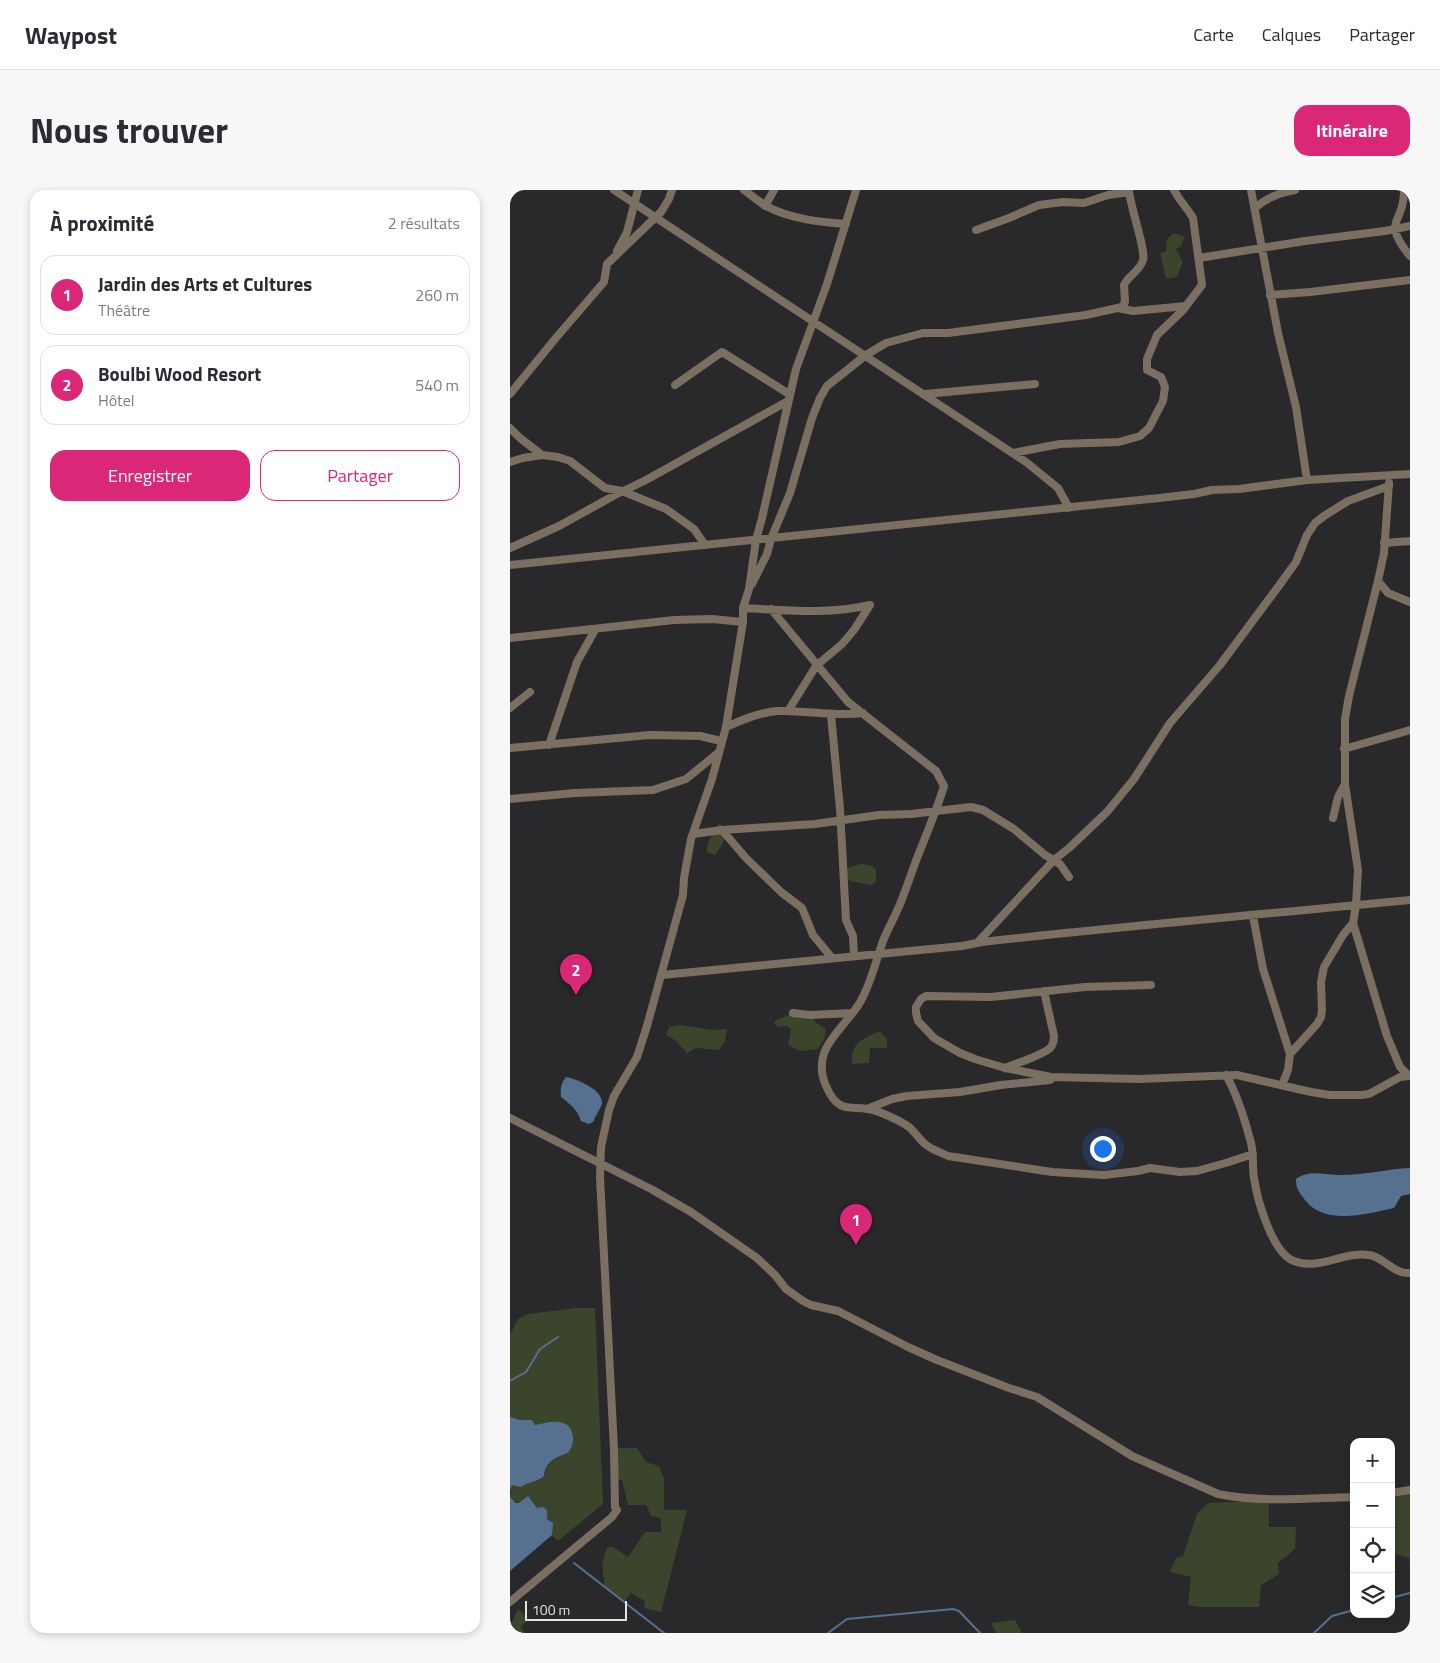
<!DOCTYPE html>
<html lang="fr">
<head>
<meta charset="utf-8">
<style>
	:root { --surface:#fff; --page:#f7f7f7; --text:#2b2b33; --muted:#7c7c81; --line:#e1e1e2; --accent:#db2777 }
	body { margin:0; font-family:"Titillium Web",sans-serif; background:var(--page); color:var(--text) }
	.controls { position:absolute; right:15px; bottom:15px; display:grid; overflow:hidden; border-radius:10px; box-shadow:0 2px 8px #0003 }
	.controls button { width:45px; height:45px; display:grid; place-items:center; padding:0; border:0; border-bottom:1px solid var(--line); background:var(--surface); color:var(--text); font:25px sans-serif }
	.scale { position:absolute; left:15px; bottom:12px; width:102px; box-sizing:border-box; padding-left:5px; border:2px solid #e4e4e6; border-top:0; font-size:14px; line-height:18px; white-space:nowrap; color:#e4e4e6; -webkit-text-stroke:4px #29292c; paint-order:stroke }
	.you { position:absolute; left:592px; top:958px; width:18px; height:18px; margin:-12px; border:4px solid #fff; border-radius:50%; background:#1a73e8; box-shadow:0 0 0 8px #1a73e833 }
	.badge { display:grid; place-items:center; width:32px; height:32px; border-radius:50%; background:var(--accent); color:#fff; font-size:16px; font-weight:700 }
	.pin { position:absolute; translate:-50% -41px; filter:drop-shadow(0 1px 2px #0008) }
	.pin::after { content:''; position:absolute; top:26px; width:18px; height:15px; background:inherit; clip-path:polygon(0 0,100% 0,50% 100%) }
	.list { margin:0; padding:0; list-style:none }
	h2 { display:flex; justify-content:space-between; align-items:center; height:65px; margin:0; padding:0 20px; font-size:21px }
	h2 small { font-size:16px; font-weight:400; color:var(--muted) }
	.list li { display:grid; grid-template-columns:32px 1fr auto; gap:15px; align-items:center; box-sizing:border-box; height:80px; margin:0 10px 10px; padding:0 10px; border:1px solid var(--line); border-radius:15px }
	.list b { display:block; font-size:19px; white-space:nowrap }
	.list p { margin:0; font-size:16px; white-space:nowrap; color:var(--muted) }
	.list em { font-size:16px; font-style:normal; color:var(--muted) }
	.actions { display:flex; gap:10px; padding:15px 20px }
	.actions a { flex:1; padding:11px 0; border:1px solid var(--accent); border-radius:15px; text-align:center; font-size:18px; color:var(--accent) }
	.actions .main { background:var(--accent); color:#fff }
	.icon { flex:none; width:28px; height:28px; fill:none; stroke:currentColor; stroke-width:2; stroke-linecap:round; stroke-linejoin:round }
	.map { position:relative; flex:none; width:900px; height:1443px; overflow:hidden; border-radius:15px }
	header { display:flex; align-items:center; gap:30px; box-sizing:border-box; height:70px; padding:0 25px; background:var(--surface); border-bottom:1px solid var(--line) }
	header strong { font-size:24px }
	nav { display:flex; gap:28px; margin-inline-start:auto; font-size:18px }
	.intro { display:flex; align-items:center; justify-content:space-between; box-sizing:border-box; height:120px; padding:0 30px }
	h1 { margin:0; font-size:35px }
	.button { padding:12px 22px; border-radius:15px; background:var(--accent); color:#fff; font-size:18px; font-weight:700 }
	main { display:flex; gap:30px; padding:0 30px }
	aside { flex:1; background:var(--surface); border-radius:15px; box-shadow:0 2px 8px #0003 }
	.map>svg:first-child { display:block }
	.green { fill:#3a452b }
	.water { fill:#567190 }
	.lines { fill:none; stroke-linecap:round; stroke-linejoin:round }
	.stream { stroke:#567190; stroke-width:2 }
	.minor { stroke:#7b6f61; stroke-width:8 }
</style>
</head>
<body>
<header>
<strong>Waypost</strong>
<nav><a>Carte</a><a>Calques</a><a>Partager</a></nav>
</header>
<div class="intro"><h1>Nous trouver</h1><a class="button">Itinéraire</a></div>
<main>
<aside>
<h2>À proximité<small>2 résultats</small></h2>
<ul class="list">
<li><span class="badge">1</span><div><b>Jardin des Arts et Cultures</b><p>Théâtre</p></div><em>260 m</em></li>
<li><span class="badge">2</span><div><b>Boulbi Wood Resort</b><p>Hôtel</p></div><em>540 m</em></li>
</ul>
<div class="actions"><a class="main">Enregistrer</a><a>Partager</a></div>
</aside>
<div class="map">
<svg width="900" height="1443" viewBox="0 0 900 1443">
	<rect width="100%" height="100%" fill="#29292c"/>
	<path class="green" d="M664,43L675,47L671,56L666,59L673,72L667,87L656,89L650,63L656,61L657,49Z
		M209,633L218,640L212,655L205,665L197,662L198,652Z
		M351,674L359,675L366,679V692L361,695L340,691L336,688L337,678Z
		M278,825L292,828L302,827L306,833L316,839L315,847L308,859L290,861L278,855L281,839L276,836L269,837L264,834L265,831Z
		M170,835L202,840L217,839L215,851L209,860L186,858L177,863L165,850L156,845L159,837Z
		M369,841L377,849V858H360L359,873L342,874C340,853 353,849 369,841Z
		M66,1118H85L93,1314L48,1351L42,1345C42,1336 35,1322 26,1318C16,1312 9,1316 0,1307L2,1295L29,1291L34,1286C36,1272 46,1267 58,1263L52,1232L25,1235L22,1230H10L0,1227V1145L8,1129L18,1124Z
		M105,1258H127L136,1272L149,1276L154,1288V1320H177L151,1422L134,1418L135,1411L121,1403L114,1412L95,1397L92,1375L97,1357H103L118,1367L135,1342H151V1328L141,1326L136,1315H118L112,1290H105Z
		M900,1301V1377L899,1368L881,1363V1306Z
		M759,1310V1337H786L785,1359L768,1373L769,1384L751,1395L749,1417H689L678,1415L681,1387L660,1382L666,1368L673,1366L687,1324L698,1313Z
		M8,1419L12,1422L18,1430L11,1436L14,1443H0V1436Z
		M505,1430L512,1443H486L481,1433Z"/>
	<path class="water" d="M56,887C67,889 94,900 92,914C90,920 85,926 83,932L79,934L71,931C67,919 61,915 51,907C50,900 51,893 56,887Z
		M900,978V1004L891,1006L884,1018C856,1024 815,1036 795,1010C789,1002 786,999 786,989C798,980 812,984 827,985C852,986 875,979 900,978Z
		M0,1227L10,1230H22L25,1235C36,1233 55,1227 61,1240C65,1249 63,1255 58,1263C46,1267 35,1272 34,1286C27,1293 19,1291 11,1297L2,1295L0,1301Z
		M18,1306L27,1318L33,1317L37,1320V1329L43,1333L42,1345L0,1381V1307L6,1313H9Z"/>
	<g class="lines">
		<path class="stream" d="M0,1191L16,1182L30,1159L48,1147
			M64,1373L154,1443
			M881,1408L900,1403
			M318,1443L337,1429L443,1419L449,1421L470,1443
			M804,1443L822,1426L844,1420"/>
		<path class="minor" d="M104,0L516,272L548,298L559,318
			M234,0C241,5 248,11 256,16C280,29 310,32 336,34
			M741,0L768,143L786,217L797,290
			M894,0C895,34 870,29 900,66
			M255,16L264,0
			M745,18C758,7 769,3 785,0
			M466,40L499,28L529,15L553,12L574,13L598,5L619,2
			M107,61L117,42L128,0
			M689,68L795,51L875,41L900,36
			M760,105L800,102L900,90
			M608,118L623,121L676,116
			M165,195L212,162L279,204
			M0,204L45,149L94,92L97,74L151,22L159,9L162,0
			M415,204L525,194
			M0,238L10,248L32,265
			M503,263L550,254L609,252L630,246L639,238L653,211L655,197L651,187L637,180V169L647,145L673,120L692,95L683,28C677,18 669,10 664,0
			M0,272L13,268L32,265L48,267L60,271L95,298L112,301L156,319L184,339L195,355
			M879,293L874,363L868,391L878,403L900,412
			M874,353L900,351
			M0,358L49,336L105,305L136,290L278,211
			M0,375L649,308L684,304L702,300L729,299L797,290L900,284
			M868,391L839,506L835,529V594L848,680L846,715L843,733L877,846L890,877L899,886
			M242,394L257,364L261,349L280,303L302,228L310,208L317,196L356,165L376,153L413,143H438L576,125L612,117L615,112L614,95C618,86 631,80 633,70C636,59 620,17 619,0
			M233,418C276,420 318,425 360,415
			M261,419L338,512L426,581L434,596C427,619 418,641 409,663C403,678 398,694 392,709C387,723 379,736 373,751C366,770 360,797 349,814C332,841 300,859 316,896C331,930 344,911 369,922C379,926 391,931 399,937C405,942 409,949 415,954C422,960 430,962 438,966L542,982L594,985L628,981L640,978L670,982L687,981L719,972L743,964
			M0,448L164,430L202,429L233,432
			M0,518L20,502
			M278,521L306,476L332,454L344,440L360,415
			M321,525L330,619L336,730L343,746L344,766
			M216,537C232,530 250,522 268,521C297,520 323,527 353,523
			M39,555L67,472L85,440
			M0,558L140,545L190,546L211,551
			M834,559L900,540
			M0,609L65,603L143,600L176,589L208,563
			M823,628L828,607L835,594
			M212,640L236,668L271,702L292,718L303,745L322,768
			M183,644L212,640L305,634L369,625L401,624L461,617L473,620L504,639L535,665L550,674L559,687
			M743,726L753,779L780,864
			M467,753L544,670L559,658L597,622L624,589L660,533L710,475L768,397L786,372L797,345L805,333L814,326L838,311L879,296
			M152,785L452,756L472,752C615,736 757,724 900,710
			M641,795L575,797L481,807L416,806L411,809L406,817V823L408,831L424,848L450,863L465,869L495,878L541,887L629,889L727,885L801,902L820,905H851L859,904L890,887L899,886
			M283,823L300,825L342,823
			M495,878C507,873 531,866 540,858C543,855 544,850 544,846L534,801
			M716,885C728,906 735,930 741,953C744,965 742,976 744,988C747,1009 762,1063 784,1071C809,1081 834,1061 859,1065C870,1066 878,1077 889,1081C892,1083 896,1083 900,1083
			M772,895L778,880L780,864L807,834L811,827L812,820L811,792L814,777L833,745L843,733
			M357,919L382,909L397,906L450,902L491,895L540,890
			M0,928L141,999L181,1022L247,1068L265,1085L276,1099L293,1111L301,1115L328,1121L398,1157L427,1170L499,1198L527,1207L622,1266L708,1304C751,1313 800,1308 844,1307
			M881,1303L900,1300
			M0,1412L102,1327L107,1320L105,1317L104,1259L90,987L91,957L99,920L104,906L127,867L137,836L173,705L174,688L181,649L202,589L216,537L233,432V418L239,399L246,350L252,328L286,179L317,94L346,0"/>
	</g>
</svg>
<div class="controls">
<button>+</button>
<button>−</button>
<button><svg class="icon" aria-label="locate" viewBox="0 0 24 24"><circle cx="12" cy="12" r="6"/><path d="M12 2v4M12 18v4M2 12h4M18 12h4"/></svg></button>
<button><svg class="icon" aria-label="layers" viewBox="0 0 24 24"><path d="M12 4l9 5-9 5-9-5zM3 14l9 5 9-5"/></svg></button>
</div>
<div class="scale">100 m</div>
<div class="you"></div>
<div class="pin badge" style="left:346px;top:1055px">1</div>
<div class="pin badge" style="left:66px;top:805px">2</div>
</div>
</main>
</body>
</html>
